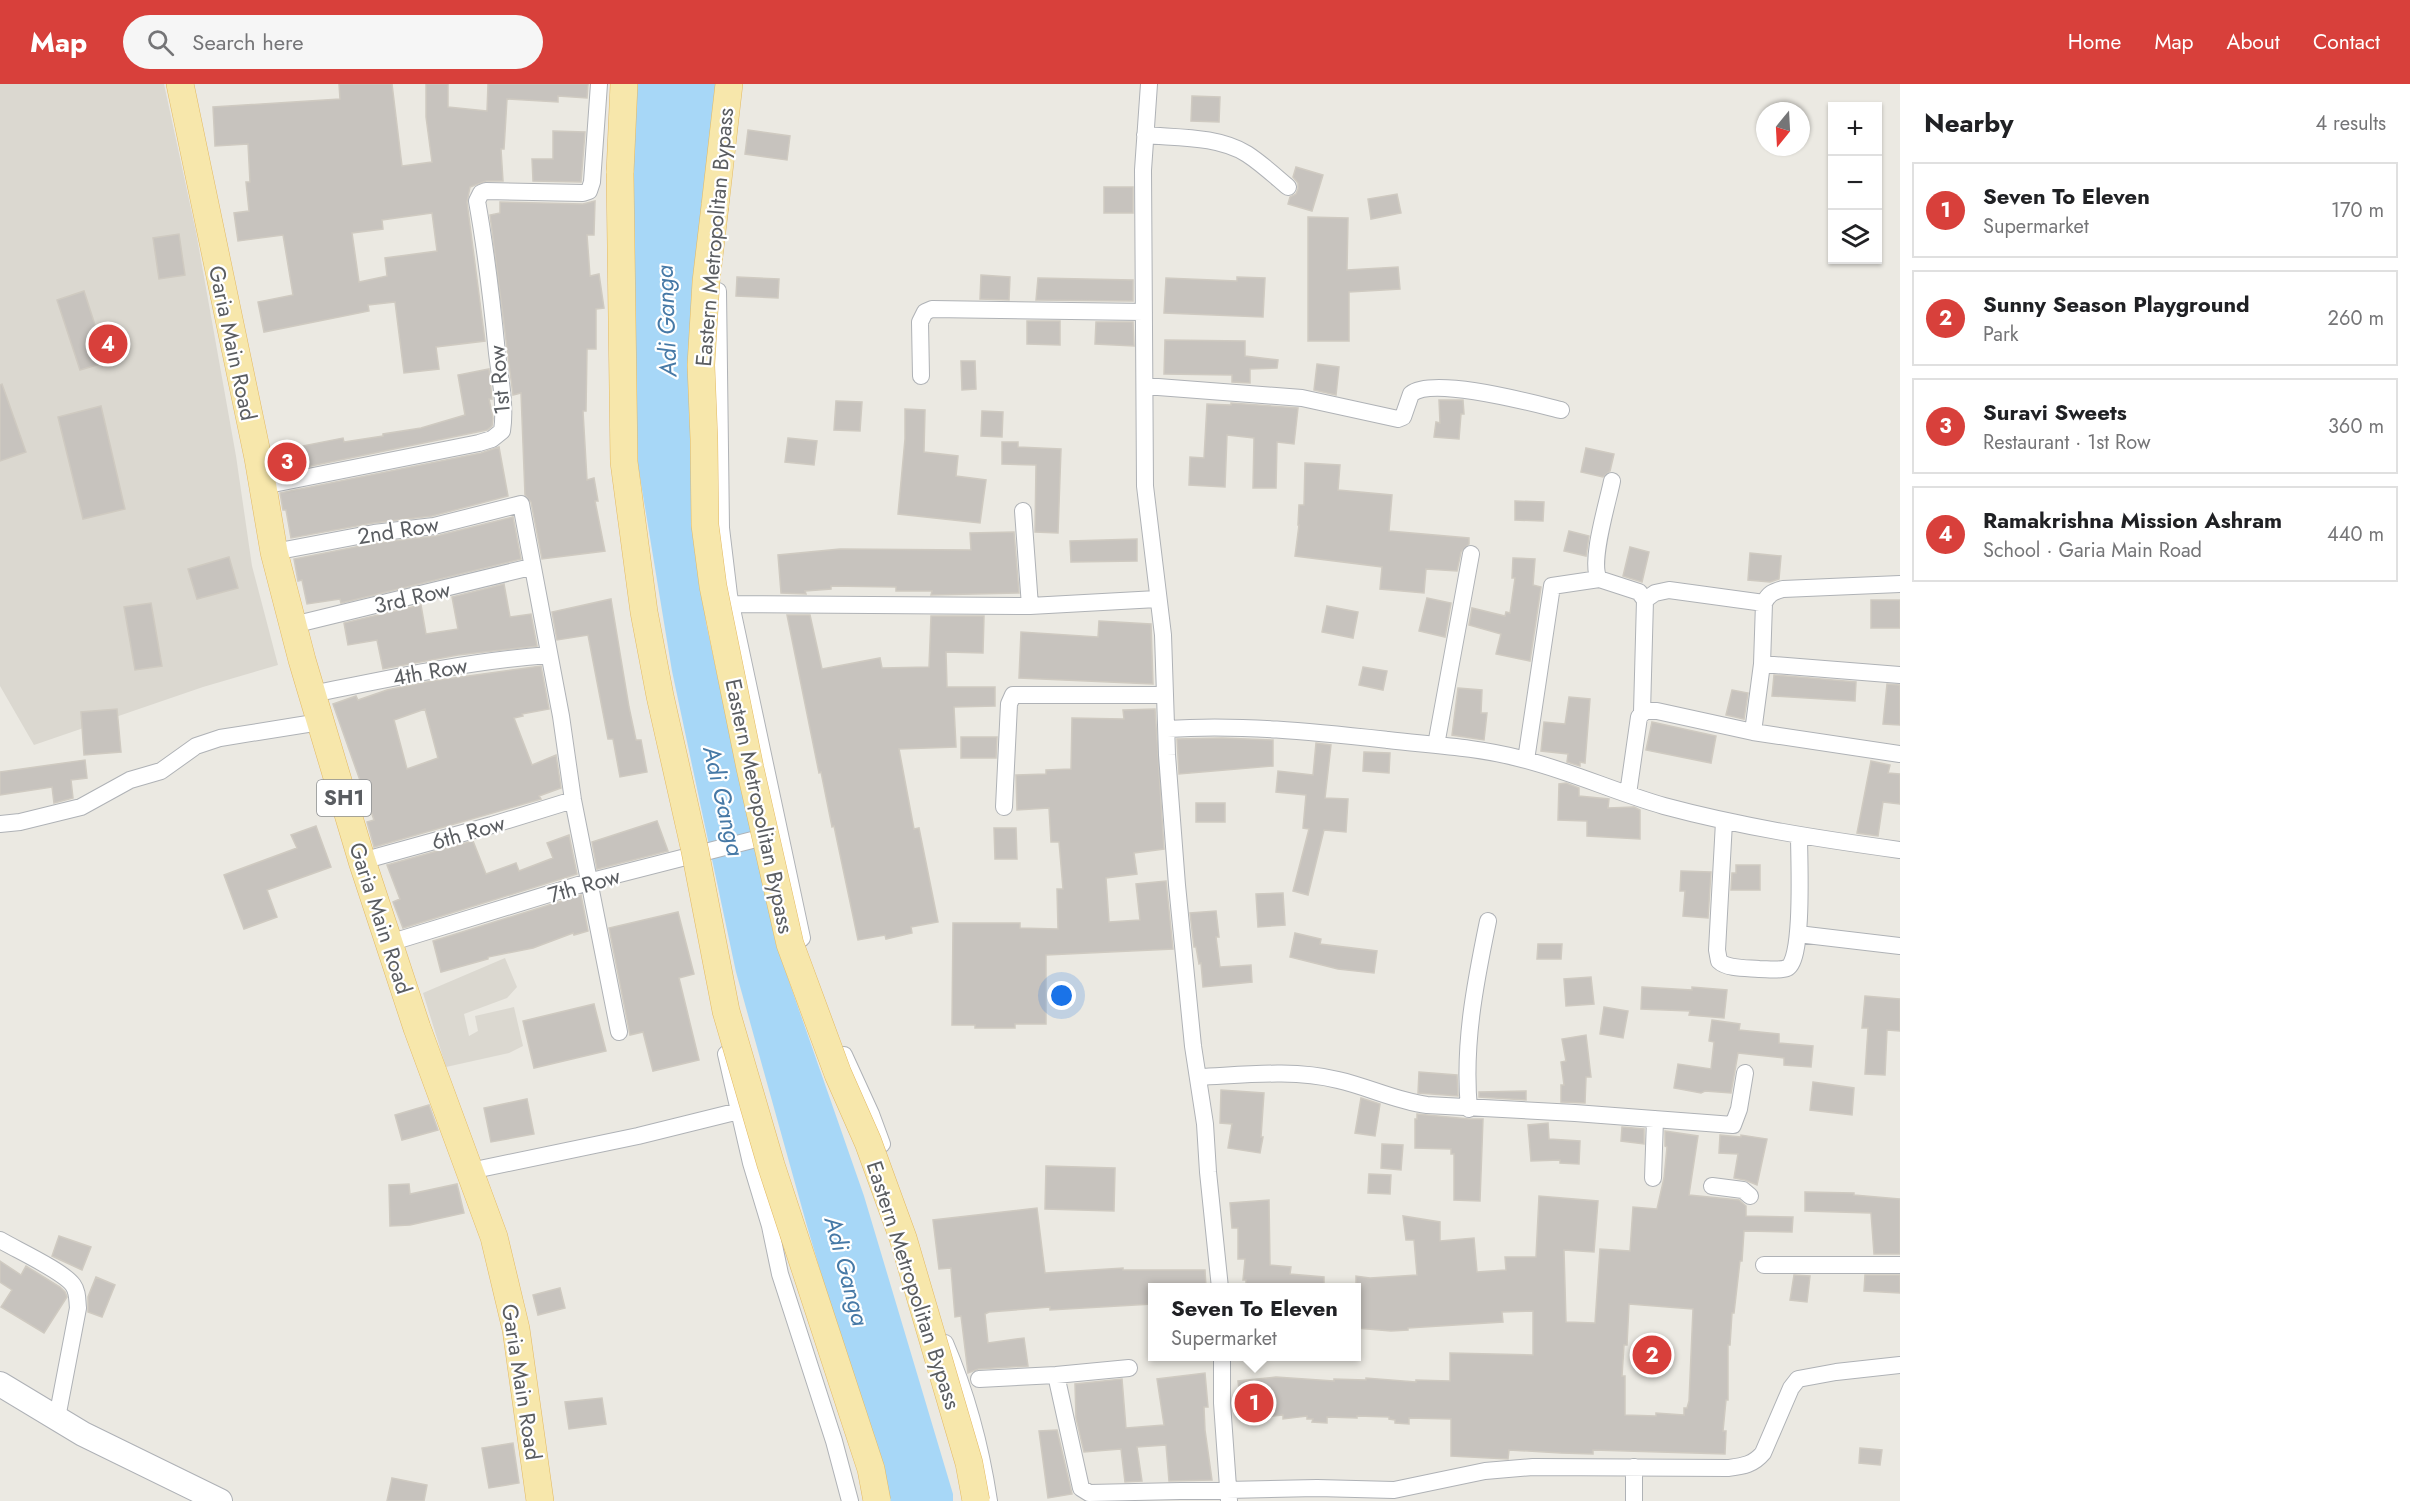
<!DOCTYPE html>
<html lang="en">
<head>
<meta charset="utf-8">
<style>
	:root { --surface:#fff; --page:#f6f6f6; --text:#202124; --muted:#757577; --line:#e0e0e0; --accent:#d8403b }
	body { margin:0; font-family:Jost,sans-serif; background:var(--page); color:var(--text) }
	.controls { position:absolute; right:18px; top:18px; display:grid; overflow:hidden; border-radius:0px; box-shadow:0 2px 4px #0004 }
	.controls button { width:54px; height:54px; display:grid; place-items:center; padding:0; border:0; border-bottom:2px solid var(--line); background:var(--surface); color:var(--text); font:30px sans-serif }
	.compass { position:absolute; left:1756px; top:18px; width:54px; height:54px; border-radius:50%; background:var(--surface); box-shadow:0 2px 4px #0004; rotate:198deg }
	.you { position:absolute; left:1062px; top:912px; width:21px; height:21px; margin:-15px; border:4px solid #fff; border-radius:50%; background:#1a73e8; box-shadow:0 0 0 9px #1a73e833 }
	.badge { display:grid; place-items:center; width:39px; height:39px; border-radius:50%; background:var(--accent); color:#fff; font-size:20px; font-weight:700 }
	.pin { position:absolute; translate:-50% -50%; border:3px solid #fff; box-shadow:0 2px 6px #0006 }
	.popup { position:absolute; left:1148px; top:1199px; width:213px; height:78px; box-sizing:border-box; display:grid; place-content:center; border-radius:0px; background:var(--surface); filter:drop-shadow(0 2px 4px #0005); font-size:20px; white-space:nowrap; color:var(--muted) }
	.popup b { font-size:22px; color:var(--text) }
	.popup::after { content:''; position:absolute; left:50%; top:100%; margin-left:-12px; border:12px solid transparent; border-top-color:var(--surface) }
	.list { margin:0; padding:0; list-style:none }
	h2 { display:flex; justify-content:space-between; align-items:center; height:78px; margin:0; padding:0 24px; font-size:26px }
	h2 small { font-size:20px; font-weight:400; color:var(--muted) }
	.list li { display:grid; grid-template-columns:39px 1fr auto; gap:18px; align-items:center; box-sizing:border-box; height:96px; margin:0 12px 12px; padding:0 12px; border:2px solid var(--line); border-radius:0px }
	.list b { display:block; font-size:22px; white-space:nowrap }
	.list p { margin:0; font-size:20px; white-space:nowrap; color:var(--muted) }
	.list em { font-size:20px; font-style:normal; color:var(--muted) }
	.icon { flex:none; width:33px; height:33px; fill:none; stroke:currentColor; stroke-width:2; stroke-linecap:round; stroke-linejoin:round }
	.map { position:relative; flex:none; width:1900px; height:1417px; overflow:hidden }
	header { display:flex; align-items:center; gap:36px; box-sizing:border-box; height:84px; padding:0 30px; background:var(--accent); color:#fff }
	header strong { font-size:28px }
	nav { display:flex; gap:33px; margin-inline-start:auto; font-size:21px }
	.search { width:420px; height:54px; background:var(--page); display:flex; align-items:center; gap:15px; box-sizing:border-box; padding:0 21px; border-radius:33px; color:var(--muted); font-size:22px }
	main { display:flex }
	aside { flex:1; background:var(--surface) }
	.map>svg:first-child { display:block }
	.education { fill:#dbd8d0 }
	.water { fill:#a7d7f7 }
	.building { fill:#c7c3be; stroke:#cfcac1; stroke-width:1.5; fill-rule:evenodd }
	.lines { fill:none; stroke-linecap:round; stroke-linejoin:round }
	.minor-casing { stroke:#afb2b6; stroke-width:18 }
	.secondary-casing { stroke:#aeb1b6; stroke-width:26 }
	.primary-casing { stroke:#e3b963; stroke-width:28 }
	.minor { stroke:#fff; stroke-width:16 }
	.secondary { stroke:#fff; stroke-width:24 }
	.primary { stroke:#f7e7ab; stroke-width:27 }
	.primary-bridge-casing { stroke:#e3b963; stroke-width:28; stroke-linecap:butt }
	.primary-bridge { stroke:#f7e7ab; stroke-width:27 }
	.labels { text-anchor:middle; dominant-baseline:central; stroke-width:4.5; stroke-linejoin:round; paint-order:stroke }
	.shield { fill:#fff; stroke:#8c8e90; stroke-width:1.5 }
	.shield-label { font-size:21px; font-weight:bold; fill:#5a5d61 }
	.street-label { font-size:22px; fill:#5a5d61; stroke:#fff }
	.water-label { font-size:24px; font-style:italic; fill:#4679a6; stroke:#fff }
</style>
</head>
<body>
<header>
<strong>Map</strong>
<div class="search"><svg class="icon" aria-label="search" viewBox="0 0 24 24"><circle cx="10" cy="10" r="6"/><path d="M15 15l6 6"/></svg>Search here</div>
<nav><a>Home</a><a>Map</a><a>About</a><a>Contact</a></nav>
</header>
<main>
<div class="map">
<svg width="1900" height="1417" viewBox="0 0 1900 1417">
	<rect width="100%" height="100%" fill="#ebe9e2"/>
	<path class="education" d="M0,0H164L196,148L236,372L252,482L278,581L203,603L34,661L0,602Z
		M505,874L517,903L507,914L464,930L469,952L478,947L475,932L514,923L523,962L509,969L446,983L423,909Z"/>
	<path class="water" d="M637,0H717L692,389L706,539L776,860L864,1112L953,1410V1417H888L807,1142L736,888L672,587L636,369L629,84Z"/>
	<path class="building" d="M339,0H392L402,82L432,78L426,33V0H448V23L487,27L488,0H588L587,14L558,12V18L507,15L504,65H501L503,97H486L470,103L467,118L485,257L436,263L439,285L404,289L395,218L368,221L369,227L264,248L258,218L293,211L283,151L238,157L234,129L249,127L246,98H250L248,60L215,62L213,23L340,15ZM432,129L437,167L385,174L387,192L359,198L352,149L383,145L382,136Z
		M1192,12L1220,13L1219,38L1191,37Z
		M748,46L790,52L787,76L745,70Z
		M553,47L585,48L581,98L533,97L532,75H553Z
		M1296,83L1323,91L1312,127L1288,120L1290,113L1296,110L1298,105V99L1293,93Z
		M1104,103H1133V129H1104Z
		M1397,110L1401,129L1371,135L1368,115Z
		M595,117L594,151H587L590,192L599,190L604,224L596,225V265H587L586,327H583L587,396L594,394L598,417H595L605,467L542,475L531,418L525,411L521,309L513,311L490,131L500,129V118L583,120Z
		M1308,133L1348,134L1347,186L1398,183L1400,205L1349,208V257H1308Z
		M179,150L185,191L159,195L153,154Z
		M981,191L1010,193L1009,216L980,215Z
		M737,193L779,195L778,214L736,212Z
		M1237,193L1265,194L1263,233L1164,229L1166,194L1237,197Z
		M1038,194L1133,196V217L1036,216Z
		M84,207L107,278L80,286L57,216Z
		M1027,237H1060V261L1027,260Z
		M1096,238H1133L1134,262L1095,260Z
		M1165,256L1245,257V272L1278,276L1277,284L1250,285V299L1232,298V291L1164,290Z
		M961,277H975L976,305L962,306Z
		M1317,280L1339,283L1336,311L1314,306Z
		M489,285L492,315H489L493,334L492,342L487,346L281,388L277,367L343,354L344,358L383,352V350L421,344L465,331L458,291Z
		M2,300L26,368L0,377V301Z
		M1439,316H1463L1464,330H1461L1459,355L1434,353L1436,338L1440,339Z
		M836,317L862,318L860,347L834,346Z
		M1231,319L1298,324L1294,360L1277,358L1276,404H1253L1254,354L1227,351L1225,403L1189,401L1190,373L1204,374L1207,320L1231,321Z
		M101,322L125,425L83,435L58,333Z
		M905,325L925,326L924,368L958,372L956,392L986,396L980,439L898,430L905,355Z
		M982,327L1003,328L1002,353L981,352Z
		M788,354L817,357L814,381L785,378Z
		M1002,358H1018V363L1061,365L1058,449L1035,448L1036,381L1002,380Z
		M499,363L508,412L432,432L373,439L291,454L286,426H283L280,409L481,369Z
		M1586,364L1614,370L1610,387L1603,393L1581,388Z
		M1305,379L1340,381L1338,406L1392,411L1389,447L1469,454V460L1461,468L1457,487L1426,485L1424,509L1380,505L1382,483L1295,472L1299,441H1298L1299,421H1304Z
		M1515,417L1544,418L1543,437L1515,436Z
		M513,433L521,475L341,519L340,515L307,520L302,496L298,497L294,475L376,459L436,452Z
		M1569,447L1589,452L1586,472L1564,467Z
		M1014,448L1019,509L931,511L932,507H896V503L831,502V505L805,507L806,510L781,509L778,471L840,465L971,466L970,449Z
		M1137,455V477L1071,478L1070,457Z
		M1630,463L1649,468L1642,498L1623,492Z
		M1750,469L1781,472L1779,495L1770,498L1748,496Z
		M229,473L238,504L197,515L188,485Z
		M1513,474L1535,475L1533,501L1541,503L1530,577L1496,570L1501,550L1469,541L1472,524L1505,532L1506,528L1510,529L1515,494H1512Z
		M504,500L510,533L531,530L537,562L458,571L383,585L377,556L348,561L344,539L421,521L426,550L458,545L452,513Z
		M1427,514L1451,519L1445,553L1419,547Z
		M611,515L629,623L636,656H641L647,688L620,693L613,655H608L588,551L557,556L552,528Z
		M1871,516H1900V544H1871Z
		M151,519L162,582L135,586L124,523Z
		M1327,522L1358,528L1353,554L1322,548Z
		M787,531H810L822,585L880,574L882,584L929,583L931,532H984L983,569L946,568L947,603H995V622L954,623L956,663L899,665L914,745L919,744L938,838L911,843L912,849L886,855L885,851L858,856L834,742L832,743L821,688L819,689Z
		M1099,537L1151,540L1153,600L1019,594L1021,548L1098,553Z
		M541,582L549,625L522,630L523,632L514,634L532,681L556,671L561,704L539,712L541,715L374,763L367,738L374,736L333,620L356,612L358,616L387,606L432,597ZM425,625L438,674L407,685L394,636Z
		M1363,583L1387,587L1383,606L1359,601Z
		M1774,591L1856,598L1855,617L1772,612Z
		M1887,600L1900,601V641L1883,640Z
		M1458,604L1482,606L1481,629H1487L1484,656L1452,651Z
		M1732,606L1748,609L1744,635L1726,631Z
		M1569,613L1590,615L1585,679L1580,678V682L1567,678L1568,670L1541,667L1544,638L1565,640Z
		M117,625L121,668L84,671L81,628Z
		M1155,625L1164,765L1134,769L1137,790L1106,794L1109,838L1140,836L1136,800L1166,797L1173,865L1046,871V940H1015V944H975V941H952L953,839H1020V844L1058,845L1057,805H1063L1059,758H1051L1049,724L1017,726L1016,691L1046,690V686L1071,685L1072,634L1124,635L1123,626Z
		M1652,638L1716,652L1711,679L1646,666Z
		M961,653H997L996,674H961Z
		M1222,654L1273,656V682L1179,690L1177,655Z
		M1316,659L1331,661L1325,714L1348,715L1346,748L1324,746L1308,811L1293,807L1309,745L1303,744L1306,711L1276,708L1278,687L1313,691Z
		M1364,668L1390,669L1389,689L1363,687Z
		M85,676L87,694L71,696L73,714L54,719L52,703L0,711V688Z
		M1871,677L1890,681L1888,689L1900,690V720L1883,718L1878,752L1857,749Z
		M1566,699L1579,704V712L1609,715L1608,724L1634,723L1640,726V755L1587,752V737L1558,736L1559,700Z
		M1196,719H1225V738H1196Z
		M657,737L668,767L597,785L592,758Z
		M316,742L331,783L267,806L277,833L244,845L224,791L297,764L291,751Z
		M994,744H1016L1017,775H995Z
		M569,751L577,790L403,844L393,818L400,815L387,781L473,757L486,790L516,779L519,787L553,774L547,759Z
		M1736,781H1760V806H1731L1732,789H1736Z
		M1681,787L1711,788L1708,834L1683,832L1685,807H1680Z
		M1283,809L1285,841L1258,843L1256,810Z
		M581,811L588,847L574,851L573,849L533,864L488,873V875L441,888L433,857Z
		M1216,827L1219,853H1216L1220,883L1251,881L1252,898L1203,903L1201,879L1199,880L1196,863H1194L1190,829Z
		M678,828L694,890L679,894L699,976L653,987L643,948L630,951L609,844Z
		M1295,849L1321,855L1320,860L1377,867L1374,889L1338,885L1290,873Z
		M1538,860H1562L1561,875H1537Z
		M1591,893L1594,920L1566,922L1564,895Z
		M1642,903L1692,906V903L1727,906L1724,934L1689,931L1690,927L1641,925Z
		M1865,912L1900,915V947L1887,946L1885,991L1865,990L1868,944H1862Z
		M594,920L606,967L534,984L523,937Z
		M1604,923L1628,927L1623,954L1600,950Z
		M1712,936L1740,940L1739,946L1779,950V959L1813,962L1811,983L1784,981V974L1738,969L1731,1009L1705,1007L1701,1009L1674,1004L1678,980L1711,985L1714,958L1709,957Z
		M1586,951L1591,993H1586L1585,1019L1561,1018V1001H1564L1561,978L1566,977L1562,955Z
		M1419,988L1457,991L1458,1012L1418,1009Z
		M1813,998L1854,1004L1852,1031L1810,1026Z
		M1221,1006L1264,1009L1261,1053H1263L1260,1069L1228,1064L1232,1040L1220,1039Z
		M1526,1007V1016L1479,1013V1008Z
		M1361,1014L1380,1020L1375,1052L1355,1049Z
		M527,1015L534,1050L491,1058L484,1024Z
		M429,1021L438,1046L402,1056L395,1031Z
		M1417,1030L1469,1035H1483L1480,1117L1454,1116V1070H1451V1065L1415,1064V1035H1417Z
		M1548,1039L1549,1055L1580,1057L1579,1080L1560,1079V1076L1531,1077L1528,1041Z
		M1622,1043L1644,1045V1060L1621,1057Z
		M1665,1047L1698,1052L1689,1111L1739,1116L1746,1122V1132L1793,1133L1792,1148L1744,1147L1742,1177H1740L1734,1229H1732L1730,1261H1728V1316H1726L1723,1347H1726L1725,1370L1593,1366V1370L1561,1369L1509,1366L1508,1375L1451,1372V1335L1409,1334V1340L1395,1339V1336L1389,1335V1333L1357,1332V1334L1327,1333V1339L1312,1338L1313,1335H1307V1332L1283,1335V1331L1242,1335L1238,1297L1276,1293L1334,1297V1295L1366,1296V1294L1416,1298V1296L1450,1297V1269L1533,1271V1227L1502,1228L1503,1238L1408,1244V1246L1391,1247L1356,1244V1192L1370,1194L1417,1191L1414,1156H1406L1403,1132L1440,1138V1157L1474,1154L1477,1188L1506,1186L1505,1173H1536L1539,1112L1598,1117L1594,1168L1564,1166L1566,1238L1595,1239L1600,1165L1630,1167L1633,1123L1657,1125L1664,1094L1667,1063L1665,1062ZM1629,1220L1693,1225L1689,1317L1687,1324H1684V1331L1656,1329V1332L1625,1331V1292H1622L1624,1261H1627Z
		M1720,1051L1741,1053V1051L1767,1055L1757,1101L1745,1096L1734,1094L1738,1070L1719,1069Z
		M1382,1060L1403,1061L1401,1086L1381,1084Z
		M1046,1082L1115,1084L1114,1127L1045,1125Z
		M1369,1090L1391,1091L1390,1110L1368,1109Z
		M409,1100L410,1110L457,1100L464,1129L410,1141L390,1142L389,1101Z
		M1805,1108L1854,1109V1111L1900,1115V1170H1874L1871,1129L1805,1127Z
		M1269,1116L1270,1181L1291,1183L1290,1190L1324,1193V1203H1246V1196H1243L1245,1175H1238V1144H1232L1230,1119Z
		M1037,1124L1045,1189L1123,1184V1186H1205L1206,1203H1152V1220L1050,1226V1223L989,1228L985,1230L988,1259L1024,1254L1028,1282L978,1285L968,1289L961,1232L955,1233L951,1184L939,1185L933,1136Z
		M59,1152L91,1163L82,1186L52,1172Z
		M0,1177L21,1191L26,1182L60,1203L65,1208L67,1213L44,1249L1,1223L12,1206L0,1198Z
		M1794,1191L1810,1192L1807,1218L1790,1216Z
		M1865,1191H1900V1209L1864,1207Z
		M96,1193L115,1201L102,1233L88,1228V1213Z
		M560,1204L565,1224L538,1231L533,1211Z
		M1205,1289L1208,1323H1204L1205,1346L1212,1396L1169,1397L1166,1361L1137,1363L1142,1397L1125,1398L1121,1365L1084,1368L1076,1334L1075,1300L1122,1295L1126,1344L1164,1341L1157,1295Z
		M602,1314L606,1340L569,1345L565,1318Z
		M1057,1346L1072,1410L1048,1414L1039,1347Z
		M513,1359L519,1399L489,1404L482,1364Z
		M1860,1364L1882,1366L1880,1381L1859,1379Z
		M392,1394L427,1401L424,1417H387Z"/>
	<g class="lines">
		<g class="minor-casing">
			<path id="minor" d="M1149,0L1143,86L1145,402L1163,551L1167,671L1177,801L1193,962L1205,1040L1208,1088L1220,1204
				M1145,51C1178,54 1218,52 1247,70C1261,79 1275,92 1288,103
				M718,207L721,444L729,511L802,854
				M921,292L920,238L925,228L932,225L1144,228
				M1145,302L1302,314L1398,335L1403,333L1411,310C1433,292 1532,319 1561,326
				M1612,397C1608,418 1589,478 1599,495L1639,508L1645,516L1642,628
				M263,402L479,359L492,355L502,347C506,322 500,294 497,269C492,218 486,167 477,117L481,109L486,107L583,109L589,107L592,98L599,0
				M1023,427L1030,522
				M274,468L374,449L434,442L521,420L561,632L573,716L619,948
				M1900,500L1783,505C1773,508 1769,509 1764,519L1762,580L1753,648L1900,670
				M1645,516L1655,509L1669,506L1764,519
				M730,520L1030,522L1157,515
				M293,541L531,483
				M1762,580L1900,591
				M312,610C391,594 469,577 549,571
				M1167,645C1241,640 1314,648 1388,656C1431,661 1476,663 1518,674C1568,686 1615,708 1664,722C1742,743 1820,755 1900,766
				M1436,661L1471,470
				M1526,676L1552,502L1599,495
				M1628,710L1639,633L1645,627H1657L1753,648
				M1004,723L1009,620L1013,611H1165
				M1724,738L1717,866L1719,877C1727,885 1747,884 1759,885C1767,885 1779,887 1787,884C1804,877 1799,773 1799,752
				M0,740L20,738L81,723L130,696L161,687L196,662L220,654L320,638
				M362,777L492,741L573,716
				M1798,850L1900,862
				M389,859L588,798L772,751
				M726,970L751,1079L770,1142L780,1190L834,1357L850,1417
				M844,971L871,1030L882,1060
				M1199,993C1244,991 1293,985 1338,996C1369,1003 1396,1017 1427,1021L1575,1029L1733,1041L1739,1025L1745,989
				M1469,1025C1463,961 1475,900 1488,837
				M470,1087L638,1052L739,1027
				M1653,1094L1655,1035
				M1712,1102L1743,1106L1750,1112
				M0,1156C17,1166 63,1187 73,1201C78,1208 77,1215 78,1224L57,1334
				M1764,1181H1900
				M945,1259C966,1308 981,1364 989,1417
				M1222,1272V1319L1229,1417
				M1056,1291L1081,1404L1089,1409L1317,1404L1394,1406L1485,1387L1533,1383L1728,1384C1743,1382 1753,1381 1763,1369L1791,1304L1798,1295L1836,1288L1900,1281
				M979,1295L1056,1291L1129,1284
				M1634,1383V1417"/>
		</g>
		<g class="secondary-casing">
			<path id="secondary" d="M0,1300L83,1350L220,1417"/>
		</g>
		<g class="primary-casing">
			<path id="primary" d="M180,0L258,374L274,468L302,576L362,777L417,944L494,1153L516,1245L540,1417
				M620,89L624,0
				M715,122L729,0"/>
		</g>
		<use href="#minor" class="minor"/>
		<use href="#secondary" class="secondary"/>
		<use href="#primary" class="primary"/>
		<g class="primary-bridge-casing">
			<path id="primary-bridge" d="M620,89L624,378L644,528L660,612L695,767L726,927L771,1081L871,1385L877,1417
				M715,122L706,198L701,281L704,355L705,441L713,502L750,684L790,860L838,990L868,1058L903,1154L969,1379L976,1417"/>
		</g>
		<use href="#primary-bridge" class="primary-bridge"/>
	</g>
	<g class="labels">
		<rect class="shield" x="317" y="696" width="54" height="36" rx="4.5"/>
		<g class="shield-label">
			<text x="344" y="714">SH1</text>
		</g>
		<g class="street-label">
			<text transform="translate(714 153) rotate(-85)">Eastern Metropolitan Bypass</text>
			<text transform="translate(233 259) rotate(78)">Garia Main Road</text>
			<text transform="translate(499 296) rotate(-95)">1st Row</text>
			<text transform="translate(398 446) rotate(-9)">2nd Row</text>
			<text transform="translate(412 513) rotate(-13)">3rd Row</text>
			<text transform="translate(430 587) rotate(-10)">4th Row</text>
			<text transform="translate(760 722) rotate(78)">Eastern Metropolitan Bypass</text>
			<text transform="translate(468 748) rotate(-16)">6th Row</text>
			<text transform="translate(584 801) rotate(-16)">7th Row</text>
			<text transform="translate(381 834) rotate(72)">Garia Main Road</text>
			<text transform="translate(914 1201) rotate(72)">Eastern Metropolitan Bypass</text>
			<text transform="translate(522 1298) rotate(81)">Garia Main Road</text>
		</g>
		<g class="water-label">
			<text transform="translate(666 237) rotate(-92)">Adi Ganga</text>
			<text transform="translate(724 717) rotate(77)">Adi Ganga</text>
			<text transform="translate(847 1187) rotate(75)">Adi Ganga</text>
		</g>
	</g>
</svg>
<div class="controls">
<button>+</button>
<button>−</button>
<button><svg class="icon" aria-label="layers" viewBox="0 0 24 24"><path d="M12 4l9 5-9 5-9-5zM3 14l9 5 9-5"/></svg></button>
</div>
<svg class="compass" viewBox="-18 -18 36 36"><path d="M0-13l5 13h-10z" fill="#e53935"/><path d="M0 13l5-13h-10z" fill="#757577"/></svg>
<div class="you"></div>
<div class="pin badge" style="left:1254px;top:1319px">1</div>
<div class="popup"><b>Seven To Eleven</b>Supermarket</div>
<div class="pin badge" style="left:1652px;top:1271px">2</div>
<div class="pin badge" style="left:287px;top:378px">3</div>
<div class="pin badge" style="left:108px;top:260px">4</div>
</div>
<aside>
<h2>Nearby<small>4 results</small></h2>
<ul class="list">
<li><span class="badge">1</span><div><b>Seven To Eleven</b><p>Supermarket</p></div><em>170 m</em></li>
<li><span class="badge">2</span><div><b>Sunny Season Playground</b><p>Park</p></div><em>260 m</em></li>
<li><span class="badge">3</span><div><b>Suravi Sweets</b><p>Restaurant · 1st Row</p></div><em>360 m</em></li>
<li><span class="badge">4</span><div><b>Ramakrishna Mission Ashram</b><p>School · Garia Main Road</p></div><em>440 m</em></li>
</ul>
</aside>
</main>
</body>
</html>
